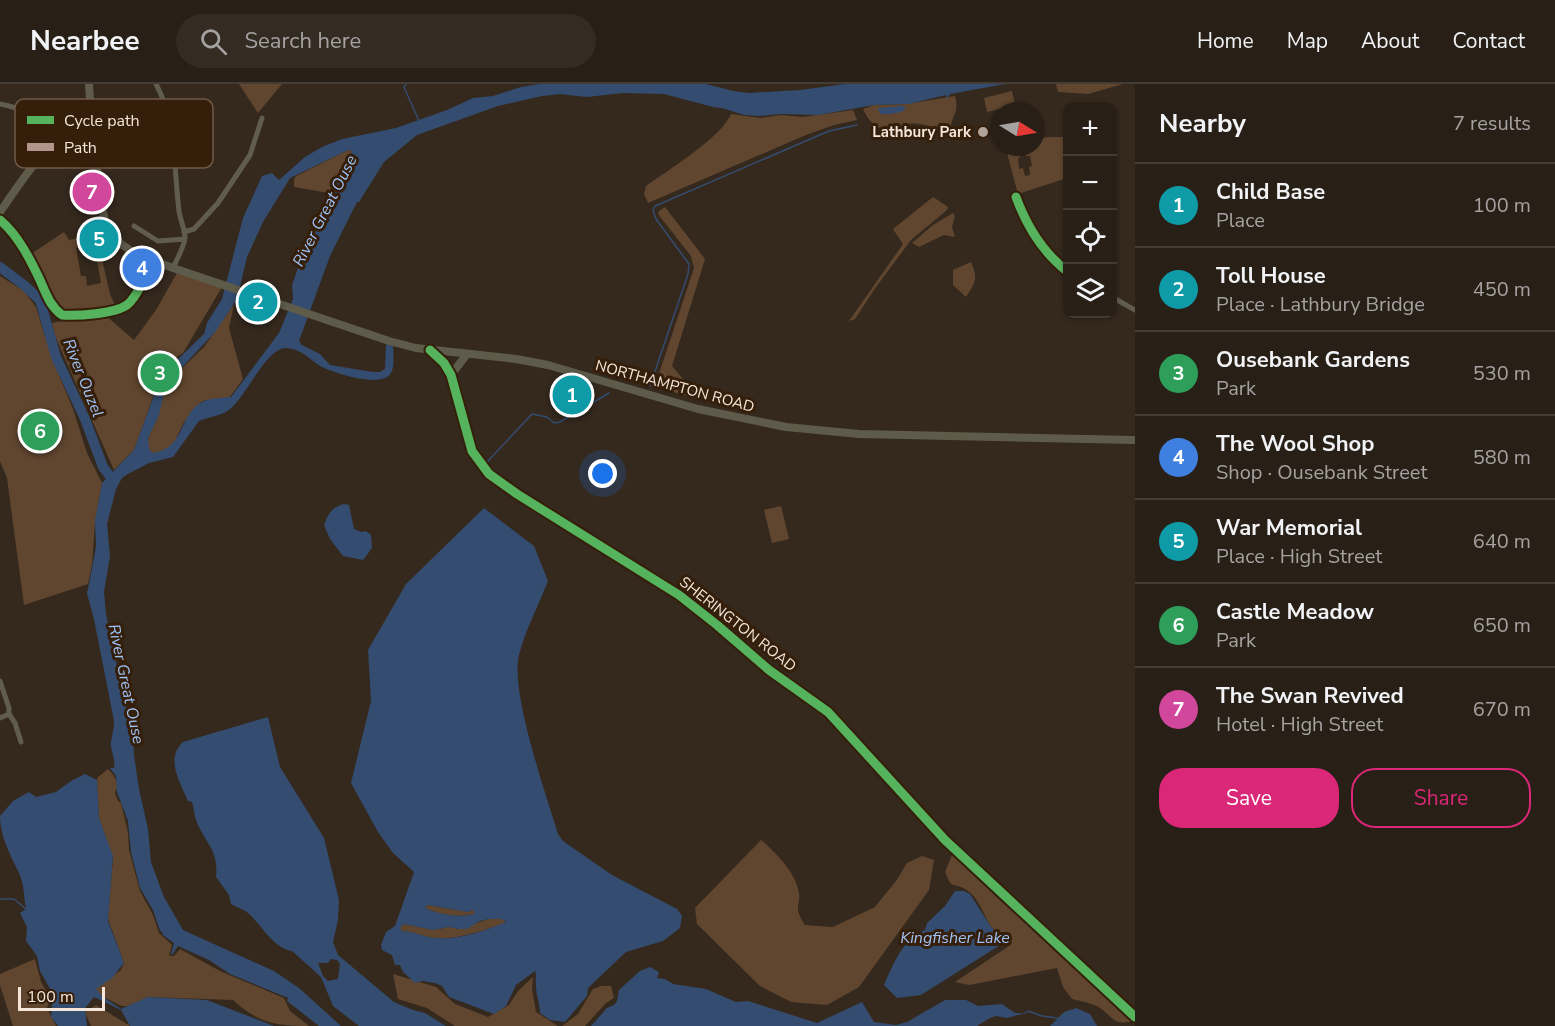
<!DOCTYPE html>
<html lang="en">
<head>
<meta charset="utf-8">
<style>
	:root { --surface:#281f16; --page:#342c23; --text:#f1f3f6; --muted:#a5a2a1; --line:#443d35; --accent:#db2777 }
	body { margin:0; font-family:"Nunito Sans",sans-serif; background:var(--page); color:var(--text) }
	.controls { position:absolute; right:18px; top:18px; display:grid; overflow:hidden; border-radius:12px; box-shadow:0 2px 4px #0004 }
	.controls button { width:54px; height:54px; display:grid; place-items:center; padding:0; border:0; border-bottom:2px solid var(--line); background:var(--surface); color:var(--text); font:30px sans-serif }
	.compass { position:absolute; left:991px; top:18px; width:54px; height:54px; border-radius:50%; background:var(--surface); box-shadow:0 2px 4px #0004; rotate:101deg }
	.scale { position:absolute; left:18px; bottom:15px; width:87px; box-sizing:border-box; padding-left:6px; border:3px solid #f5e6da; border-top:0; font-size:16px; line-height:21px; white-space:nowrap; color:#f5e6da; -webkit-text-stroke:4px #351e0a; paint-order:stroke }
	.you { position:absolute; left:603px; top:390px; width:21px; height:21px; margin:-15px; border:4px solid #fff; border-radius:50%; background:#1a73e8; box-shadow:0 0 0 9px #1a73e833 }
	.badge { display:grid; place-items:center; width:39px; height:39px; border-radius:50%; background:var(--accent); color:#fff; font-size:20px; font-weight:700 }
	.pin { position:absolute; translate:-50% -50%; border:3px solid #fff; box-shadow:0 2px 6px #0006 }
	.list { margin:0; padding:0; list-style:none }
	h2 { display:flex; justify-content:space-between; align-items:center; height:78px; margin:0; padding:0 24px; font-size:26px }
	h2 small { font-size:20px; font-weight:400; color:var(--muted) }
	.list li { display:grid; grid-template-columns:39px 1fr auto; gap:18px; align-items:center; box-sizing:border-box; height:84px; padding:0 24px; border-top:2px solid var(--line) }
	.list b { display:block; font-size:22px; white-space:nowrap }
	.list p { margin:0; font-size:20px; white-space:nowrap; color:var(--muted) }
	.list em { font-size:20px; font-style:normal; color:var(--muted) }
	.actions { display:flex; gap:12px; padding:18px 24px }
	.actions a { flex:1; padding:14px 0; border:2px solid var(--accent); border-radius:24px; text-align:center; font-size:21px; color:var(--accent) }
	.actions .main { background:var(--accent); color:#fff }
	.icon { flex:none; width:33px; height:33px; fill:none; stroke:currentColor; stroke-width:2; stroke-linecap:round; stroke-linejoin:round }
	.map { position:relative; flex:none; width:1135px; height:942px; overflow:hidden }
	header { display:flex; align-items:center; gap:36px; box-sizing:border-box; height:84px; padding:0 30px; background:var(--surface); border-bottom:2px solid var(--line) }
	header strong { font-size:28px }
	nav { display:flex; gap:33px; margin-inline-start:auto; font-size:21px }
	.search { width:420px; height:54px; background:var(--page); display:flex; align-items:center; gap:15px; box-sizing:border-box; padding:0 21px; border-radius:33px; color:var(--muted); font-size:22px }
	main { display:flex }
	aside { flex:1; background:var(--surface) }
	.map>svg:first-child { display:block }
	.green { fill:#60462f; fill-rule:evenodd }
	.water { fill:#334c6f; fill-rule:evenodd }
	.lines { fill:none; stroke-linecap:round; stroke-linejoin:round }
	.stream { stroke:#334c6f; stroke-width:1.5 }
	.river { stroke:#334c6f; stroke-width:10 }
	.street { stroke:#605d4f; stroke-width:5 }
	.secondary { stroke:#5e5b4b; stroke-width:8 }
	.quiet { stroke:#b2968c; stroke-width:8; stroke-dasharray:15 8; stroke-linecap:butt }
	.cycleway-casing { stroke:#351e0a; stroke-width:13 }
	.cycleway { stroke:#56b35d; stroke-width:9 }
	.poi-dot { fill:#b2a498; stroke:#351e0a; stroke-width:2 }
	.labels { text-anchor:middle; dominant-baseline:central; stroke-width:6; stroke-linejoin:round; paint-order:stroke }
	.poi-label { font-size:15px; font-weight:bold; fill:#f5e6da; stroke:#351e0a; text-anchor:end }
	.street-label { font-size:15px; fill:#f5e6da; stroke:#351e0a }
	.water-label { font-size:16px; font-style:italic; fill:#9ec3f6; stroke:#351e0a }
	.key { fill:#351e0a; stroke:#6f5a48; stroke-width:1.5 }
	.key-label { font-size:16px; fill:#f5e6da }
</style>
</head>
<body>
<header>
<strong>Nearbee</strong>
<div class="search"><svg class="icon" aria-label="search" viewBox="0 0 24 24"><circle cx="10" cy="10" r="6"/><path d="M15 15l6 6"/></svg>Search here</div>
<nav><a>Home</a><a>Map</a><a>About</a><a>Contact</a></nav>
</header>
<main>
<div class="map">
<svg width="1135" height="942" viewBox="0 0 1135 942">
	<rect width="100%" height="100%" fill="#35291e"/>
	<path class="green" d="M239,0H282L258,29Z
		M1056,0H1123L1088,10L1058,8Z
		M1012,7L1015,21L987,28L984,14Z
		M955,12C960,32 950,30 951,47C941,48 929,41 919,40C904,38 904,44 892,46C879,49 867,35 863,25L874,21L907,20Z
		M853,26L857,36L834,41L806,51L648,119L644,110L646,102C668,86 721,54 731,30L760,34L781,31L803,33Z
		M1048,53H1065L1067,61V94L1018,110L1006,65L1013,63H1036V56ZM1025,68L1026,72H1030L1032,82L1029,83L1030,91L1025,92L1023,84L1019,85L1018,74L1021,73V69Z
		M348,66L352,67L351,75L329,109L294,103V95L296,92Z
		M933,113L948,123L947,126L911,156L876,203L855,235L849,237L903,160L893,145Z
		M665,123L705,175L672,282L695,309V315L655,302L694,184L691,172L658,130L659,127Z
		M953,129L955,132L952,143L955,153L944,151L919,163L912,159L933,141Z
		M64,148L69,156L91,151L99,162L110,210L116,223L66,228C50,221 38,186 31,170ZM87,156L93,157L94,160L101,199L87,202L86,192H81L76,164L80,162V157Z
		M971,178C978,195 976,197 966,213L953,201V186Z
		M177,189L222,203L183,269L170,277L158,299L134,366L114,386L55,252L52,239L99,229L105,231L134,256L156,226Z
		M0,192L24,207L36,223L51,272L73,325L87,369L102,399L95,438L92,481L88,500L24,521L7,394L0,377Z
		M234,220L229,244L243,295L227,317L206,316L201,318L184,338L174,359L164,369H149L147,364L149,351L159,331L162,310L174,292L204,263Z
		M781,422L789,455L772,459L764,426Z
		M108,685C115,692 120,699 115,709L118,717L121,719L128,749L129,766L140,807L153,831L159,849L172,861L169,872H174L180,865L220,887L284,914L290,927L309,942C276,942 258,939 233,916L148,913L128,922H122L103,913L95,905L121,886L124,879L108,835L113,774L99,734L97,694Z
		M761,756C775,768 794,787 798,805C803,821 791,820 805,841L833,843L875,823L896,797L907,779L922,772L934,776L929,806L859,903L827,921L791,918L760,902L697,840L695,824Z
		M952,771L1133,937C1113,942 1113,933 1100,924C1093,919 1080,917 1072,915L1063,903L1057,884L969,901L955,898L1012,860C1006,855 998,850 993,845C983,833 980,813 965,805C952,798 952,806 945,788Z
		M428,821L468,828L473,826H475V829C466,835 432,830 425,823Z
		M489,835H502L506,839C483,846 459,856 435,854C424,853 413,847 402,847L399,844L404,840L433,846L449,843L458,845Z
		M35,875L41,898L50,913L47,924L56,942H13L0,901V890Z
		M393,890L436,903L455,920L488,933L509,921L518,907L533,893L532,905L536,928L558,942H455L427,924L398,915Z
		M601,902H611L614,914L606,919L585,942H562L578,930L593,905Z
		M96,921L130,942H91L85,928Z"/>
	<path class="water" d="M540,0H706L733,7L749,9L800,6L845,0H1005L950,10L947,15L946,11L909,20L874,21L818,31L782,30L759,32L744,31L722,24L713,23L664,10L623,9L587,13L560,10L542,12L498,22L417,51L384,78L359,118H357L330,172L299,257L302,261L320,270L330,281L373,288H380L385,285L386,260L393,262C393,270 395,282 391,289C382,305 335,289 322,283C310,276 302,265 286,264C266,264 246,313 229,326C221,332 208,333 199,337L173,373L149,379L128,390L122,394L116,405L107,440L110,472L104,508L106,530L121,602L133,641L134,671L139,705L148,745L151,778L164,813L183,846L274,887L299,904L341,942H319L287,917L288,914L230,890L209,876L178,862L172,871H171L174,859L164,852L159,844L153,826L140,804L131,768L128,737L117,708L116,692L110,684H114C116,675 110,667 111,658C112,651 114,645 114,637L94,535L87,510L96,463L95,437L102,399L134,366L156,306L170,279L178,275L204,250L207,239L222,215L243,134L262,92L272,89L279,96L305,73L322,63L342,55L396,44L447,26L473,14L493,12L521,3ZM348,66L352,67C350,83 337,94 333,108L334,111L328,122L326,121L309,153L292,201L293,215L279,249L231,313C223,314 214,314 207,316C177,326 188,365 152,369L149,364L148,354L159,331L163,314L174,292L215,248L237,215L247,173L263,138L290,94Z
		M903,22L906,25C899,30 889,30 880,30L878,24Z
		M344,420L349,421L354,445L361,448L366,447L371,451L372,464L363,476L343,472L330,455L324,441C328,430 332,423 344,420Z
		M484,424L534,462L548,497C539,520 525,547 519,571C510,608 546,710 558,750L563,757L612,791L677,825L682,832L680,844L663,857L626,868L588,904L587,912L565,938L550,936L540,929C540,920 536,911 536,902C535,896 537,892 535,887L516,901L506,922L494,930L449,913L442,902L435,899L422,897L415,899L403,888L400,881H395L392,871L382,866L381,861L386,848L395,842L414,788L393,769L378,748L351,699L371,617L368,566L406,500ZM428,821L468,828L473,826L475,829C466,835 432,830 425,823ZM489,835H502L506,838C484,847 459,856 435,854C424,853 413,847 402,847L400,844L404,840L433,846L449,843L458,845H467L480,837Z
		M268,633L280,683L324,754L339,816L338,836L333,858L338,871L394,918L413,926L425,929L446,942H359L333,922L321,893L292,867C273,864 262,841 248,829C244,825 237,824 231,820L229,811L216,793C219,765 205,760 196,736C194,730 194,724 192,718L188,717C180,698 165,675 183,658ZM331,875L337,876L340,880L338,895L328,897L323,892L318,879H328Z
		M85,690L97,696L99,734L113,772L108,837L124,879L112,894L96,905L103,913L121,925L148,913L207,916L274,942H130L121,926L94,913L85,924L87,942H58L51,933L53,910L40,887L37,872L26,857L27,843L20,829L26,825C24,814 24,801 20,791C11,772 0,753 0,732L13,717L29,708L36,713L56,708L71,697Z
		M955,807H964L970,810L991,843L1005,858L921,911L897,914L884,901C894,879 902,856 925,846L927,839L945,822Z
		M650,883L659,888L657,894L665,895L673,900L706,905L736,918L748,917L817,939L862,918L874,938L896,941L907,938L945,916H966L978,922L1002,920L1015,929H1025L1007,934L996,932L990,934L977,942H591L607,924L614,921L617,917L619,906L640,887Z
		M1076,924L1090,930L1097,942H1050L1064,928Z"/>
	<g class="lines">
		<path class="stream" d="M406,0L404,3L419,37
			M650,302L688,190L689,180L656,135L653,126L655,122L829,47L857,41
			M488,377L532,330L547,333L554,339L560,338L609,309
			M0,815H14L26,825
			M1025,929L1028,927L1042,932L1057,934"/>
		<path class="river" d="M0,183L25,202L40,216L56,273L85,335L103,383L112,395"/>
		<path class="street" d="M156,0C176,36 174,87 179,127C180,135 185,145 185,154C184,163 177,175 173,184
			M0,20C22,24 50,36 65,53
			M1016,113C1027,143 1042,168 1068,188
			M0,136C18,151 30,175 40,196C46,210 50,222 62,231C78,232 114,230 127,221C137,213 148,188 152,176
			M134,142L158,157L185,155
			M184,148L194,145L218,119L250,71L262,34
			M1112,213L1135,226
			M0,597L9,624V630L15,639L21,658
			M0,634L9,630"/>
		<path class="secondary" d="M89,0L92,51L102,122L105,139L112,151L121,160L136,170L173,184L389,257L416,264L516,275L548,281L698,325L786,343L859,350L1135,356
			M0,128C15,107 41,64 65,53C73,50 83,51 92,51
			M430,266L444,279L451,291L472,367L489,390L517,410L679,511L717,541L769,586L828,628L945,756L1135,933
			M451,291L467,270"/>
		<path class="quiet" d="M19,36L40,46L42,45L53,52"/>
		<g class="cycleway-casing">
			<path id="cycleway" d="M1016,113C1027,143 1042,168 1068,188
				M0,136C18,151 30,175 40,196C46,210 50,222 62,231C78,232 114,230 127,221C137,213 148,188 152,176
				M430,266L444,279L451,291L472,367L489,390L517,410L679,511L717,541L769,586L828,628L945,756L1135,933"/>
		</g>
		<use href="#cycleway" class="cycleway"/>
	</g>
	<circle class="poi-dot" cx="983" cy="48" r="6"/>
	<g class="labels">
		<g class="poi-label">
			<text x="971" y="48">Lathbury Park</text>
		</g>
		<g class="street-label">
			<text transform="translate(675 302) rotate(15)">NORTHAMPTON ROAD</text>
			<text transform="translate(738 540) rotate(38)">SHERINGTON ROAD</text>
		</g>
		<g class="water-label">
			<text transform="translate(325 127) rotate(-63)">River Great Ouse</text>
			<text transform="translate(83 294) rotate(68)">River Ouzel</text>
			<text transform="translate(126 600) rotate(78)">River Great Ouse</text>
			<text x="955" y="854">Kingfisher Lake</text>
		</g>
	</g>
	<rect x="15" y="15" width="198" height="69" rx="9" class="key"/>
	<rect x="27" y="32" width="27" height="8" fill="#56b35d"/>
	<rect x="27" y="59" width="27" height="8" fill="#b2968c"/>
	<g class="key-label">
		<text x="64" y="42">Cycle path</text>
		<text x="64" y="69">Path</text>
	</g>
</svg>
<div class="controls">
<button>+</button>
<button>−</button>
<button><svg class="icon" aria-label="locate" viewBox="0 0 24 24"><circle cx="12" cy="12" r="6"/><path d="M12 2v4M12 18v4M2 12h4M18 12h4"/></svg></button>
<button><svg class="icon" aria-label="layers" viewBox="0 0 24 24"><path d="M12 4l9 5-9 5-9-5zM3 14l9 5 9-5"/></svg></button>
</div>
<svg class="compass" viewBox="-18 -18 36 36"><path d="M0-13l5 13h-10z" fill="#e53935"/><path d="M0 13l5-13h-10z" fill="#a5a2a1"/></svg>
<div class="scale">100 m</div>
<div class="you"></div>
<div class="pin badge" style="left:572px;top:311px;background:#0f9aa8">1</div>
<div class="pin badge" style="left:258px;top:218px;background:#0f9aa8">2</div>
<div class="pin badge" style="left:160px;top:289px;background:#2e9e5b">3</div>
<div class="pin badge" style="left:142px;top:184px;background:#3f7fe0">4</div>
<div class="pin badge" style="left:99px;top:155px;background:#0f9aa8">5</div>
<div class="pin badge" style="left:40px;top:347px;background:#2e9e5b">6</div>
<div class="pin badge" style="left:92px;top:108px;background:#d1479c">7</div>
</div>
<aside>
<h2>Nearby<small>7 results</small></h2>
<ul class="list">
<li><span class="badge" style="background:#0f9aa8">1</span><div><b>Child Base</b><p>Place</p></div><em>100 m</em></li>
<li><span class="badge" style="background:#0f9aa8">2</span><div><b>Toll House</b><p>Place · Lathbury Bridge</p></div><em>450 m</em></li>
<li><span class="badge" style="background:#2e9e5b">3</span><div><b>Ousebank Gardens</b><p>Park</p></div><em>530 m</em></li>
<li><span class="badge" style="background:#3f7fe0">4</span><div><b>The Wool Shop</b><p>Shop · Ousebank Street</p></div><em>580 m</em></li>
<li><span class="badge" style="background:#0f9aa8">5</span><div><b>War Memorial</b><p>Place · High Street</p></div><em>640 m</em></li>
<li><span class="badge" style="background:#2e9e5b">6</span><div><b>Castle Meadow</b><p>Park</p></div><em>650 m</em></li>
<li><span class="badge" style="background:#d1479c">7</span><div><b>The Swan Revived</b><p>Hotel · High Street</p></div><em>670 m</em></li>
</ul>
<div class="actions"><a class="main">Save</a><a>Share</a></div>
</aside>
</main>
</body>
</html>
